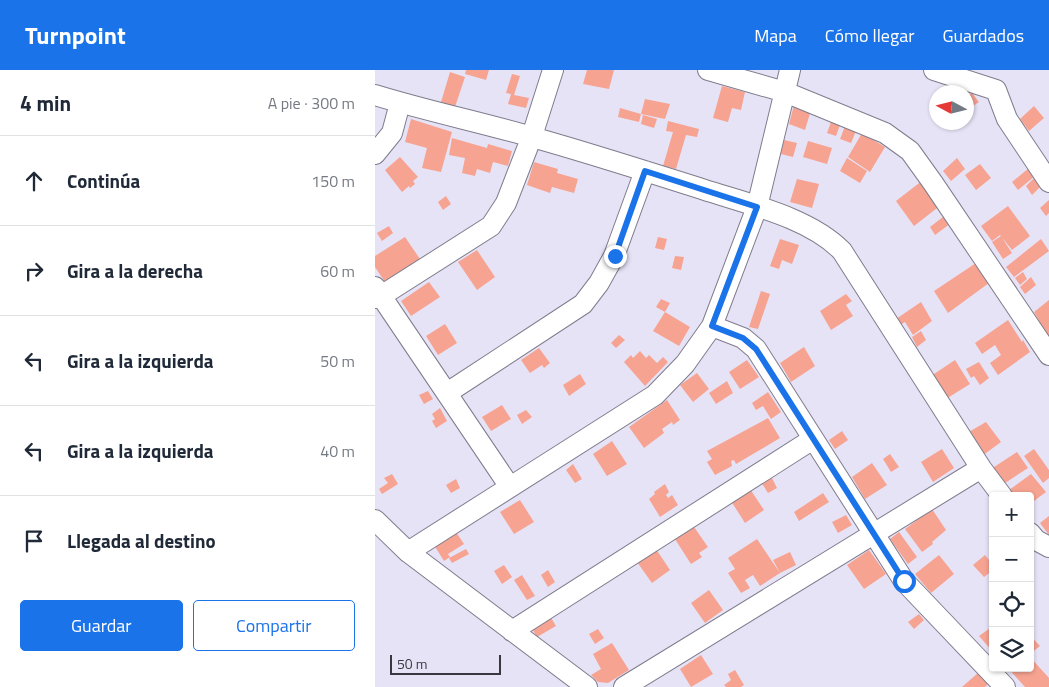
<!DOCTYPE html>
<html lang="es">
<head>
<meta charset="utf-8">
<style>
	:root { --surface:#fff; --page:#f6f6f7; --text:#1f2937; --muted:#747a83; --line:#e0e1e3; --accent:#1a73e8 }
	body { margin:0; font-family:"Titillium Web",sans-serif; background:var(--page); color:var(--text) }
	.controls { position:absolute; right:15px; bottom:15px; display:grid; overflow:hidden; border-radius:5px; box-shadow:0 1px 4px #0004 }
	.controls button { width:45px; height:45px; display:grid; place-items:center; padding:0; border:0; border-bottom:1px solid var(--line); background:var(--surface); color:var(--text); font:25px sans-serif }
	.compass { position:absolute; left:554px; top:15px; width:45px; height:45px; border-radius:50%; background:var(--surface); box-shadow:0 1px 4px #0004; rotate:277deg }
	.scale { position:absolute; left:15px; bottom:12px; width:111px; box-sizing:border-box; padding-left:5px; border:2px solid #39373f; border-top:0; font-size:14px; line-height:18px; white-space:nowrap; color:#39373f; -webkit-text-stroke:4px #e7e3f6; paint-order:stroke }
	.stop { position:absolute; width:15px; height:15px; margin:-11px; border:4px solid #1a73e8; border-radius:50%; background:#fff }
	.stop.end { background:#1a73e8; border-color:#fff; box-shadow:0 1px 5px #0008 }
	.list { margin:0; padding:0; list-style:none }
	h2 { display:flex; justify-content:space-between; align-items:center; height:65px; margin:0; padding:0 20px; font-size:21px }
	h2 small { font-size:16px; font-weight:400; color:var(--muted) }
	.list li { display:grid; grid-template-columns:32px 1fr auto; gap:15px; align-items:center; box-sizing:border-box; height:90px; padding:0 20px; border-top:1px solid var(--line) }
	.list b { display:block; font-size:19px; white-space:nowrap }
	.list em { font-size:16px; font-style:normal; color:var(--muted) }
	.actions { display:flex; gap:10px; padding:15px 20px }
	.actions a { flex:1; padding:11px 0; border:1px solid var(--accent); border-radius:5px; text-align:center; font-size:18px; color:var(--accent) }
	.actions .main { background:var(--accent); color:#fff }
	.icon { flex:none; width:28px; height:28px; fill:none; stroke:currentColor; stroke-width:2; stroke-linecap:round; stroke-linejoin:round }
	.map { position:relative; flex:none; width:674px; height:617px; overflow:hidden }
	header { display:flex; align-items:center; gap:30px; box-sizing:border-box; height:70px; padding:0 25px; background:var(--accent); color:#fff }
	header strong { font-size:24px }
	nav { display:flex; gap:28px; margin-inline-start:auto; font-size:18px }
	main { display:flex }
	aside { flex:1; background:var(--surface) }
	.map>svg:first-child { display:block }
	.building { fill:#f6a391 }
	.lines { fill:none; stroke-linecap:round; stroke-linejoin:round }
	.minor-casing { stroke:#7f7c8d; stroke-width:22 }
	.minor { stroke:#fff; stroke-width:20 }
	.route { stroke:#1a73e8; stroke-width:6 }
</style>
</head>
<body>
<header>
<strong>Turnpoint</strong>
<nav><a>Mapa</a><a>Cómo llegar</a><a>Guardados</a></nav>
</header>
<main>
<aside>
<h2>4 min<small>A pie · 300 m</small></h2>
<ul class="list">
<li><svg class="icon" aria-label="ahead" viewBox="0 0 24 24"><path d="M12 20V5M6 11l6-6 6 6"/></svg><div><b>Continúa</b></div><em>150 m</em></li>
<li><svg class="icon" aria-label="right" viewBox="0 0 24 24"><path d="M7 20v-9h11M14 6l5 5-5 5"/></svg><div><b>Gira a la derecha</b></div><em>60 m</em></li>
<li><svg class="icon" aria-label="left" viewBox="0 0 24 24"><path d="M17 20v-9H6M10 6l-5 5 5 5"/></svg><div><b>Gira a la izquierda</b></div><em>50 m</em></li>
<li><svg class="icon" aria-label="left" viewBox="0 0 24 24"><path d="M17 20v-9H6M10 6l-5 5 5 5"/></svg><div><b>Gira a la izquierda</b></div><em>40 m</em></li>
<li><svg class="icon" aria-label="arrive" viewBox="0 0 24 24"><path d="M6 21V4h12l-3 4 3 4H6"/></svg><div><b>Llegada al destino</b></div></li>
</ul>
<div class="actions"><a class="main">Guardar</a><a>Compartir</a></div>
</aside>
<div class="map">
<svg width="674" height="617" viewBox="0 0 674 617">
	<rect width="100%" height="100%" fill="#e7e3f6"/>
	<path class="building" d="M91,0H114L111,10L90,4Z
		M212,0H239L234,19L208,14Z
		M75,2L90,7L80,37L66,32Z
		M137,4L145,6L139,25L154,28L151,38L133,34L136,24L131,23Z
		M347,16L370,22L366,40L357,38L353,52L338,48Z
		M597,23L604,32L592,40V26Z
		M270,29L295,34L290,49L266,44Z
		M419,35L436,40L430,60L414,54Z
		M659,36L669,48L654,61L645,49Z
		M245,38L266,44L264,52L243,47Z
		M268,45L282,49L279,58L266,54Z
		M36,49L77,62L66,102L47,98L52,78L30,72Z
		M293,51L324,59L322,67L311,65L301,99L288,96L298,62L291,61Z
		M456,52L465,55L461,66L452,63Z
		M470,56L481,61L476,73L465,69Z
		M487,63L510,77L495,102L473,87Z
		M77,68L112,78L113,74L137,81L133,96L118,92L115,103L102,99L100,106L87,103L90,88L74,85Z
		M409,70L422,73L418,87L406,84Z
		M433,71L457,78L452,94L428,87Z
		M25,87L43,107L38,111L40,114L35,118L34,116L27,122L10,100Z
		M472,88L492,101L485,113L465,101Z
		M582,88L590,99L576,111L568,101Z
		M159,92L183,99L182,103L203,109L199,123L177,117L175,123L152,115Z
		M605,94L616,108L601,120L590,105Z
		M654,98L660,106L643,120L637,112Z
		M660,107L666,116L657,125L651,116Z
		M422,109L444,114L437,138L415,132Z
		M548,110L566,135L539,156L521,131Z
		M71,126L76,134L68,140L63,132Z
		M674,130V143L671,146L665,138Z
		M633,136L655,166L637,180L625,165L617,171L606,156Z
		M573,143L579,151L560,165L555,157Z
		M14,156L18,163L7,171L2,163Z
		M626,166L637,183L628,189L617,172Z
		M30,167L45,189L10,212L0,197V186Z
		M283,167L292,169L289,180L280,178Z
		M405,169L424,175L417,194L407,190L404,199L395,196Z
		M666,169L674,181L639,207L631,197Z
		M102,180L120,207L102,220L83,192Z
		M300,186L309,187L306,200L297,198Z
		M601,193L614,213L573,243L559,221Z
		M648,202L652,209L645,215L640,208Z
		M656,207L661,215L650,224L645,217Z
		M54,212L65,227L36,246L26,231Z
		M386,221L395,224L383,259L374,257Z
		M471,224L477,231L471,235L478,246L456,260L445,241Z
		M286,229L295,233L290,242L281,237Z
		M674,230V268L659,242Z
		M546,232L557,251L538,265L530,252L525,255L521,249Z
		M290,242L315,257L304,276L278,261Z
		M633,250L647,272L648,270L655,282L623,305L615,293L626,285L620,275L607,284L600,273Z
		M70,254L82,273L63,285L51,266Z
		M546,261L551,270L542,277L537,267Z
		M244,265L250,270L241,278L236,273Z
		M429,277L440,296L416,312L405,293Z
		M164,278L175,293L169,298L167,295L155,303L146,290Z
		M265,281L271,288L274,285L282,293L288,287L293,292L270,316L249,292L256,285L258,288Z
		M372,290L384,307L365,319L354,302Z
		M580,290L595,314L571,329L556,306Z
		M604,292L614,308L605,315L599,306L596,308L591,299Z
		M322,303L334,319L318,332L305,315Z
		M205,304L211,314L194,326L188,315Z
		M352,311L358,323L341,334L334,323Z
		M53,321L58,329L49,334L44,325Z
		M393,322L406,342L396,349L388,336L381,340L377,333Z
		M292,330L305,350L298,355L297,352L287,359L289,363L269,378L254,357Z
		M127,335L136,349L116,361L107,347Z
		M65,338L72,351L61,358L57,351L60,349L57,344Z
		M151,340L157,347L147,354L142,345Z
		M393,348L405,368L361,394L359,390L356,391L357,396L340,405L332,392L337,389L332,381Z
		M611,352L626,372L607,386L592,363Z
		M467,361L473,370L460,379L454,370Z
		M237,371L252,394L232,406L218,384Z
		M567,379L579,398L558,412L546,392Z
		M659,379L674,400V408L668,413L649,386Z
		M642,382L653,398L627,415L616,399Z
		M515,384L524,397L516,402L508,389Z
		M497,393L512,415L490,429L477,407Z
		M198,394L207,409L200,413L191,400Z
		M17,404L23,414L7,424L4,419L13,413L9,408Z
		M656,404L671,422L655,434V426H638L634,420Z
		M396,406L402,418L393,423L386,412Z
		M81,409L85,418L76,423L71,415Z
		M290,414L294,422L291,425L293,428L297,425L303,435L285,447L274,429L280,424L279,422Z
		M375,419L389,440L370,453L356,431Z
		M448,423L454,432L424,451L419,442Z
		M145,430L159,452L139,464L125,442Z
		M557,439L571,460L557,472L558,474L547,482L530,459Z
		M471,445L477,455L463,463L457,452Z
		M674,446V465L665,453Z
		M317,454L333,477L324,483L327,487L316,494L298,466Z
		M81,462L89,474L73,484L75,487L69,491L59,475Z
		M524,462L542,487L533,494L515,469Z
		M382,469L405,503L385,516L378,505L370,510L375,518L366,523L353,503L360,499L353,488Z
		M91,479L94,484L77,493L74,488Z
		M281,479L295,500L277,513L262,492Z
		M494,480L511,504L489,519L472,495Z
		M415,482L421,495L405,503L398,490Z
		M564,485L579,504L556,523L540,504Z
		M610,485L618,495V500L609,507L598,495Z
		M129,495L137,507L127,514L119,501Z
		M173,500L180,512L173,517L166,505Z
		M147,505L160,526L152,530L139,510Z
		M334,520L348,540L330,553L316,533Z
		M544,544L549,550L539,559L533,552Z
		M175,546L181,556L162,567L156,557Z
		M618,556V582L604,566Z
		M223,559L229,568L220,574L214,564Z
		M655,565L665,576L655,584Z
		M237,573L254,600L233,613L223,612L216,605L226,599L218,584Z
		M326,585L338,604L316,617L305,599Z
		M655,587L674,608V617H650L633,598H655Z
		M360,600L369,615L366,617H351L349,615L356,610L353,604Z
		M603,603L613,614L610,617H587Z"/>
	<g class="lines">
		<g class="minor-casing">
			<path id="minor" d="M333,0L410,22L510,63L535,81L558,113L674,285
				M559,0L621,20L632,49L674,112
				M0,25C52,41 105,52 157,67C214,83 270,101 327,119C372,134 434,147 467,181L606,398L627,426
				M0,84L17,63L25,33
				M0,217L135,417
				M0,228L6,226L116,156L131,133L157,66L178,0
				M337,256L368,268L381,279L529,511L630,617
				M72,323L208,234L224,213L239,186L270,101
				M0,450L33,482L212,617
				M655,463L661,470L674,477
				M33,482L280,325L310,294L337,256L382,137L415,0
				M137,561L438,369
				M249,617L606,398"/>
		</g>
		<use href="#minor" class="minor"/>
	</g>
	<g class="lines">
		<path class="route" d="M240,186L270,101L382,137L337,256L368,268L381,279L529,511"/>
	</g>
</svg>
<div class="controls">
<button>+</button>
<button>−</button>
<button><svg class="icon" aria-label="locate" viewBox="0 0 24 24"><circle cx="12" cy="12" r="6"/><path d="M12 2v4M12 18v4M2 12h4M18 12h4"/></svg></button>
<button><svg class="icon" aria-label="layers" viewBox="0 0 24 24"><path d="M12 4l9 5-9 5-9-5zM3 14l9 5 9-5"/></svg></button>
</div>
<svg class="compass" viewBox="-18 -18 36 36"><path d="M0-13l5 13h-10z" fill="#e53935"/><path d="M0 13l5-13h-10z" fill="#747a83"/></svg>
<div class="scale">50 m</div>
<div class="stop" style="left:529px;top:511px"></div>
<div class="stop end" style="left:240px;top:186px"></div>
</div>
</main>
</body>
</html>
